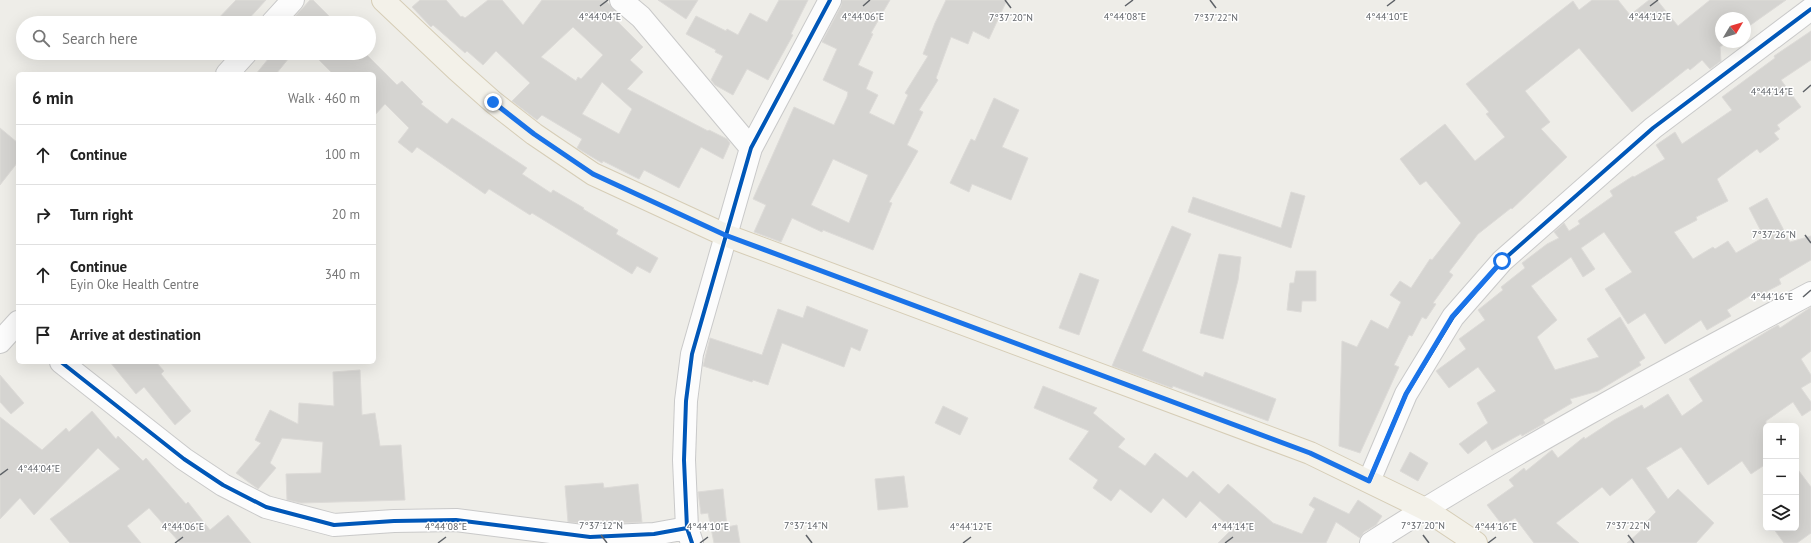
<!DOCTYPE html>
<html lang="en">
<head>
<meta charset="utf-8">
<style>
	:root { --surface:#fff; --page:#f2f2f2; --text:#222; --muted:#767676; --line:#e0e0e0 }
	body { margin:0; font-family:"PT Sans",sans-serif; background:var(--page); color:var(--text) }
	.controls { position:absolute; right:12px; bottom:12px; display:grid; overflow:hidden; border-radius:6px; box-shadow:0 4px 16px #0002 }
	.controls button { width:36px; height:36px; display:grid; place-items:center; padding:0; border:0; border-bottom:1px solid var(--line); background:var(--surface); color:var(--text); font:20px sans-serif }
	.compass { position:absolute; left:1715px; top:12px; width:36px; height:36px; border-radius:50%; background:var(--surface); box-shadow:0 4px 16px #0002; rotate:52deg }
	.stop { position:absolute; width:12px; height:12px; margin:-9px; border:3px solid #1a73e8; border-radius:50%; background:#fff }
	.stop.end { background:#1a73e8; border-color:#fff; box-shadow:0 1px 4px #0008 }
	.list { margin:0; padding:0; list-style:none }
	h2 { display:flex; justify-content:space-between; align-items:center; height:52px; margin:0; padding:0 16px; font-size:17px }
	h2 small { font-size:13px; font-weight:400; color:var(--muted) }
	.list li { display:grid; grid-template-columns:26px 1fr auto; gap:12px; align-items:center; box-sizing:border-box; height:60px; padding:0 16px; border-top:1px solid var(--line) }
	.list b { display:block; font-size:15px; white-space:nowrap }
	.list p { margin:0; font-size:13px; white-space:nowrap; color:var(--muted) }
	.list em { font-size:13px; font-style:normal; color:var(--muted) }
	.icon { flex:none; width:22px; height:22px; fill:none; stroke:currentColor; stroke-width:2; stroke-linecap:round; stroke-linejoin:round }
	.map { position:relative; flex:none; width:1811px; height:543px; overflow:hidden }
	.search { position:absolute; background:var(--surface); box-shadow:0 4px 16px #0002; left:16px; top:16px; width:360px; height:44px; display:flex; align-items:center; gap:10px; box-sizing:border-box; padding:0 14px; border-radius:22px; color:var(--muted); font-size:15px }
	.panel { position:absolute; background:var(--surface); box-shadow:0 4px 16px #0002; left:16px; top:72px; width:360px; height:292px; border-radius:6px }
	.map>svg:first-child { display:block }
	.building { fill:#d5d4d1; stroke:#dddbd8; fill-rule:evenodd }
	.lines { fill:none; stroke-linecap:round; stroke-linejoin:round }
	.minor-casing { stroke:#c9c9c9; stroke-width:24 }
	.major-casing { stroke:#d6cdb6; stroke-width:24 }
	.minor { stroke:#fcfcfc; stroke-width:22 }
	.major { stroke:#f3f1e9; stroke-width:22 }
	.cycleway-casing { stroke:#fff; stroke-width:6 }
	.cycleway { stroke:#0057b8; stroke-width:4 }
	.route { stroke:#1a73e8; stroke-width:5 }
	.ticks { fill:none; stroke:#5e6267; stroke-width:1.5 }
	.ticks-label { font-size:10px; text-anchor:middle; fill:#5e6267; stroke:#fff; stroke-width:3; stroke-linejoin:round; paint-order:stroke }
</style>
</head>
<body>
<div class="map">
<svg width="1811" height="543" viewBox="0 0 1811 543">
	<rect width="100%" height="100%" fill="#eeede8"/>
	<path class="building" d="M236,0H266L245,23H214Z
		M310,0H313L336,23H289Z
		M420,0H446L461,17L462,16L465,18L488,0H502L523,25L542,0H605L620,15L616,20L643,47L630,60L643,72L627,89L708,131L709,130L727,139L730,143L723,159L701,147L679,188L644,170L639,179L603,161L602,163L577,148L582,139L542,115L537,120L512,101L530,83L496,51L483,65L467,51L465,53L433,25L431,27L412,7ZM573,27L603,55L581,79L578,77L576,81L541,57ZM602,82L632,109L619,134L582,114Z
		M658,0H698L686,19Z
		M779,0H808L791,34L793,35L768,80L747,69L733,95L715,85L711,80L723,56L715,52L716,50L686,34L696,16L726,31L727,29L738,35L750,13L767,22Z
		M842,0H890L871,33L873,34L858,65L873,72L866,89L878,95L869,113L894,125L908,95L905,93L928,56L923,54L935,23L946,0H1007L989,39L973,31L968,44L951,37L936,78L938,80L919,110L923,112L907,145L918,151L889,202L892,203L873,250L823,230L822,232L792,218L781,242L754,232L766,205L753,199L794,107L834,125L847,97L848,92L823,80L837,49L822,42L841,6ZM833,159L868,175L849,223L811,205Z
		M1592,0H1618L1630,15L1649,0H1657L1678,26L1710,0H1786L1745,29V18H1721V42H1727L1720,47L1721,61L1710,69L1702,60L1690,70L1688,68L1632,112L1579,48L1525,91L1550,122L1541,129L1567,157L1512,209L1511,208L1478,234L1449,272L1453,275L1433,303L1436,304L1426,319L1422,317L1412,336L1409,335L1394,365L1399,367L1360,453L1339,446L1342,341L1357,347L1371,320L1388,329L1401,302L1390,295L1400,281L1411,288L1430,259L1432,260L1461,223L1426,181L1420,185L1400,159L1445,124L1475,161L1505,137L1486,114L1489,112L1466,84L1573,1L1579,10Z
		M1811,31V60L1781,80L1801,107L1777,125L1780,129L1774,133L1779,139L1760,153L1757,149L1717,179L1728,201L1696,217L1697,220L1674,232L1693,259L1713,247L1715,249L1728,241L1736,253L1764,237L1749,208L1767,198L1790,242L1811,236V260L1779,279L1781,284L1758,296L1756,292L1727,310L1731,316L1707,330L1701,320L1665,344L1645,313L1628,324L1605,289L1632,272L1604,232L1581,248L1595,269L1583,277L1571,257L1531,286L1557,320L1537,337L1555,370L1599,357L1587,339L1620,317L1645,358L1639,362L1641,365L1598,391L1570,399L1572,403L1543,420L1545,423L1522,436L1521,434L1492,450L1486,440L1468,454L1459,444L1488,423L1477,403L1496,391L1478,367L1449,388L1436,371L1466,349L1459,339L1485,320L1478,310L1503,290L1501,287L1525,268L1522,263L1547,244L1559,238L1554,232L1564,223L1569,231L1580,224L1578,221L1613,196L1610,191L1633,176L1634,177L1665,159L1656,145L1675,132L1682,144L1732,110L1722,97L1775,58L1774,56Z
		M273,53H293L276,74H256Z
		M312,53H365L397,85L402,81L423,102L421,104L447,124L452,118L527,168L522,174L551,193L553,190L584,208L583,209L618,230L616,234L658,258L650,273L637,266L632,274L532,213L530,215L489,189L485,194L417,147L412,153L398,142L409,128L385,104L374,116V74H333Z
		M994,98L1019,110L1002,147L1028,158L1011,200L972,184L969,192L950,183L971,139L975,141Z
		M0,128L18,143V162L0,185Z
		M1291,192L1305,196L1291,248L1188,212L1193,197L1281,228Z
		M1172,226L1191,234L1142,351L1203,377L1205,372L1276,399L1268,421L1173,386L1172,388L1112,366Z
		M1219,254L1241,257L1238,280L1223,339L1200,333Z
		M1296,271H1316V301H1302L1301,312L1287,310L1290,283H1294Z
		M1080,273L1099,280L1079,335L1059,328Z
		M807,306L868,330L860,351L851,347L844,367L782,343L768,385L753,380L752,382L703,366L710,338L762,355L778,309L803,318Z
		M1811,307V351L1801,359L1811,375V382L1801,388L1811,402V410L1802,416L1793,402L1766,421V464L1751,474L1742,461L1708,485L1681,447L1646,468L1668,499L1678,489L1714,523L1696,543H1627L1646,526L1644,524L1656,512L1632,478L1610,496L1602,487L1556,523L1579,543H1534L1515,518L1503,526L1487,505L1514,486L1509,480L1524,468L1526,471L1552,450L1558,458L1584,437L1585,439L1614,420L1642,405L1644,409L1668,394L1682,416L1703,401L1689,379L1771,329L1778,325L1780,328Z
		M110,362H156L164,371L161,374L191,411L175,425L144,387L136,394Z
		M360,370L362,415L375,413L380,446L401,445L405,500L301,503L287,500L286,474L321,473L323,442L282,438L270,463L276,468L258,489L236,473L261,443L255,440L270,410L298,424L299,403L334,406L333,372Z
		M0,375L24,403L11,414L0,402Z
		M1043,386L1097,408L1093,413L1125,439L1118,447L1145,466L1155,453L1187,478L1193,471L1219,494L1228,484L1273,523L1302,534L1315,509L1309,505L1314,497L1349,514L1358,500L1382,516L1376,525L1364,532L1360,538L1336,522L1326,543H1218L1232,529L1200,501L1186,518L1163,498L1151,513L1120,489L1111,501L1093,488L1098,480L1069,459L1089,431L1034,408Z
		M943,406L968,418L960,435L935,423Z
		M92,411L116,439L118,436L143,461L146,458L186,504L188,502L210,530L228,515L251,543H180L149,508L127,526L141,543H70L50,519L120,469L98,448L34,515L20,498L0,519V417L42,450L66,428L69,432Z
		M1410,452L1428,463L1418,481L1400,471Z
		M1796,467L1811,487V533L1797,543H1784L1773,528H1796Z
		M904,476L908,507L878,510L875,479Z
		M603,483L604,488L638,484L642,522L590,524L568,522L565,486Z
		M723,489L727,527L737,525L740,543H714L708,513L701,514L698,492Z"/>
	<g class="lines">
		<g class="minor-casing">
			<path id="minor" d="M621,0L641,17L751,148
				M272,23L293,0
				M227,74L246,53
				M0,342L18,322
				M61,362L184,459L223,485L266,507L334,525L394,521L456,520L590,537L654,534L687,528
				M1369,481L1406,394L1453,317L1502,261L1653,128L1811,9
				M692,543L687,528L684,460L686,401L692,354L751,148L830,0
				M1371,543C1513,452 1662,372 1811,293"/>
		</g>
		<g class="major-casing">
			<path id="major" d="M383,0L457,70L493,102L534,134L593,174L725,235L1310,453L1425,509L1476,543"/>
		</g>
		<use href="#minor" class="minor"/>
		<use href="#major" class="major"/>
		<g class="cycleway-casing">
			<path id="cycleway" d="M61,362L184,459L223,485L266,507L334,525L394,521L456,520L590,537L654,534L687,528
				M1369,481L1406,394L1453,317L1502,261L1653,128L1811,9
				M692,543L687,528L684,460L686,401L692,354L751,148L830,0"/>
		</g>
		<use href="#cycleway" class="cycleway"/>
	</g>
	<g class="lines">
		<path class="route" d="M493,102L534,134L593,174L725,235L1310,453L1369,481L1406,394L1452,317L1502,261"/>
	</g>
	<path class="ticks" d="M1005,0L1011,8M1210,0L1216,8M600,6L608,0M863,6L870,0M1125,6L1133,0M1387,6L1395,0M1650,6L1658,0M1803,92L1811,85M1805,235L1811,243M1803,297L1811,290M0,475L8,469M601,535L607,543M806,535L812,543M1423,535L1429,543M1628,535L1634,543M175,543L183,537M438,543L446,537M700,543L708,537M963,543L971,537M1225,543L1233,537M1488,543L1496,537"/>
	<g class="ticks-label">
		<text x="1650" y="20">4°44'12"E</text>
		<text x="600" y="20">4°44'04"E</text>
		<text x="863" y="20">4°44'06"E</text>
		<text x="1125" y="20">4°44'08"E</text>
		<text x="1387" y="20">4°44'10"E</text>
		<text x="1011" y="21">7°37'20"N</text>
		<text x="1216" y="21">7°37'22"N</text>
		<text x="1772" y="95">4°44'14"E</text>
		<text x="1774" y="238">7°37'26"N</text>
		<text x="1772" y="300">4°44'16"E</text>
		<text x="39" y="472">4°44'04"E</text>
		<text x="601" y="529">7°37'12"N</text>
		<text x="806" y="529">7°37'14"N</text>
		<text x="1423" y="529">7°37'20"N</text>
		<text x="1628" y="529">7°37'22"N</text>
		<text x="183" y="530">4°44'06"E</text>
		<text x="446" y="530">4°44'08"E</text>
		<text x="708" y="530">4°44'10"E</text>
		<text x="971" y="530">4°44'12"E</text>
		<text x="1233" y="530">4°44'14"E</text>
		<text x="1496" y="530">4°44'16"E</text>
	</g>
</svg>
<div class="controls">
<button>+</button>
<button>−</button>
<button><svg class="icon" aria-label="layers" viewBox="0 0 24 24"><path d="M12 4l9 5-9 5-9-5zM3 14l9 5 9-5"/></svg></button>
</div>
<svg class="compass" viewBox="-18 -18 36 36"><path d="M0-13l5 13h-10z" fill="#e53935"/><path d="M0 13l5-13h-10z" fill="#767676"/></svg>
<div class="stop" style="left:1502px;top:261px"></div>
<div class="stop end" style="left:493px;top:102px"></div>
<div class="search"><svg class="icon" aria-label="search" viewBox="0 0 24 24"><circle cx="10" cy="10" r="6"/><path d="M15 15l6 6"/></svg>Search here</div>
<section class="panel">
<h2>6 min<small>Walk · 460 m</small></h2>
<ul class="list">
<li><svg class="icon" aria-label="ahead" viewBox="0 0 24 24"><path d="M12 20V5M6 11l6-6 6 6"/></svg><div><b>Continue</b></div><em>100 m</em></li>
<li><svg class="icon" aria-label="right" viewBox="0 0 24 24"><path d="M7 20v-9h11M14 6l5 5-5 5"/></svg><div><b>Turn right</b></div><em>20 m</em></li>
<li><svg class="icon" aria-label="ahead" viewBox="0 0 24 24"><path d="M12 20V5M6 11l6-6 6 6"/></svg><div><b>Continue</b><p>Eyin Oke Health Centre</p></div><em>340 m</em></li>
<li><svg class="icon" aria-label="arrive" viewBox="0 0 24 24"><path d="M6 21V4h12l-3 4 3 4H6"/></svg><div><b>Arrive at destination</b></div></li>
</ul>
</section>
</div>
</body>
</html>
